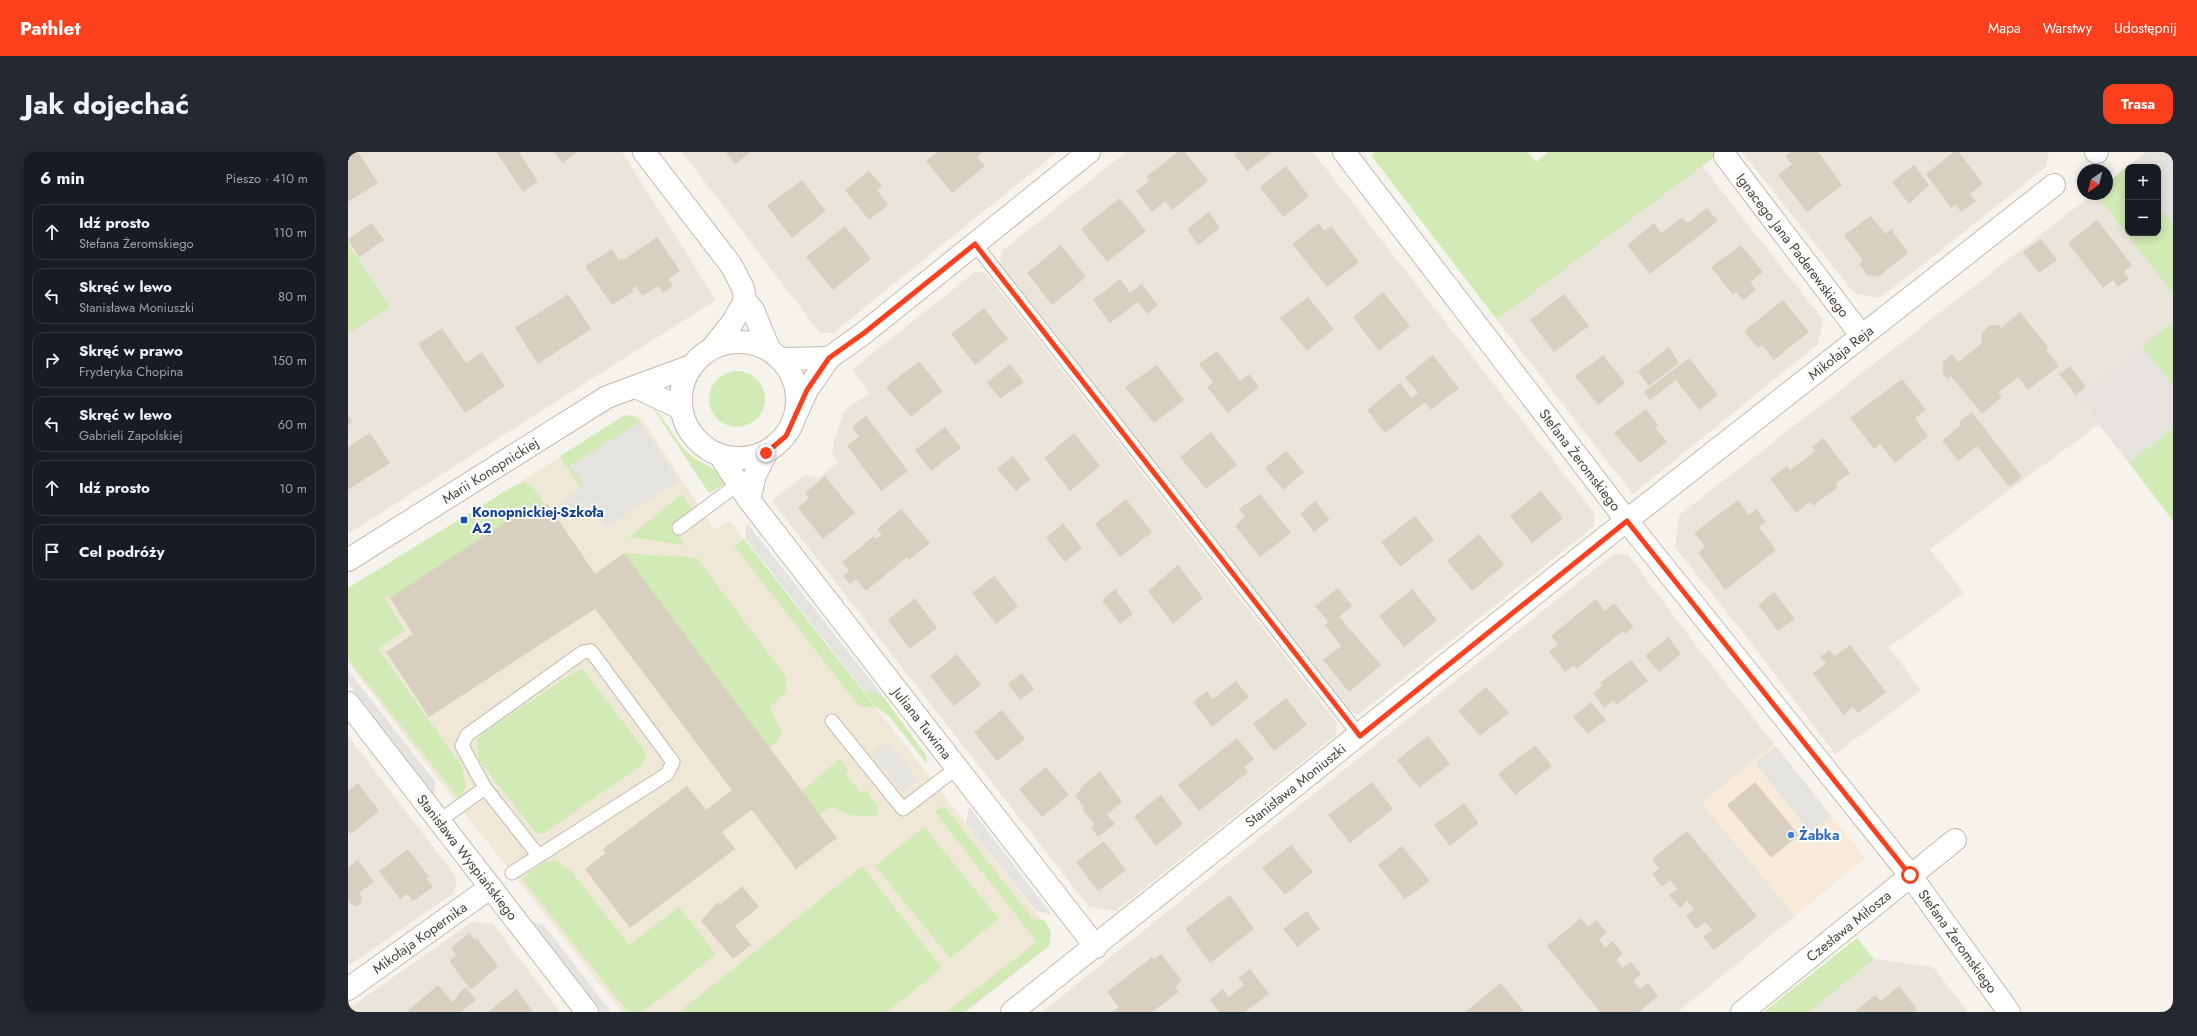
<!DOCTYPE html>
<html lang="pl">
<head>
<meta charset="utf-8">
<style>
	:root { --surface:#171b24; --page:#242831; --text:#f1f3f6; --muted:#9ea1a6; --line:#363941; --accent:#fc3f1d }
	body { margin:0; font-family:Jost,sans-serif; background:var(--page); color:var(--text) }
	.controls { position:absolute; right:12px; top:12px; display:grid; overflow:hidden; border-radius:8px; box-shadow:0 2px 10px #0003 }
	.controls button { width:36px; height:36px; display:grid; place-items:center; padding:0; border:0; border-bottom:1px solid var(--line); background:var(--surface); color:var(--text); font:20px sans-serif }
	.compass { position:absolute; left:1729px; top:12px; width:36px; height:36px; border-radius:50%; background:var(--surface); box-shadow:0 2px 10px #0003; rotate:215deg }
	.stop { position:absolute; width:12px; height:12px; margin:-9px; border:3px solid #fc3f1d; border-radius:50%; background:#fff }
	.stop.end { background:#fc3f1d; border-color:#fff; box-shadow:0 1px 4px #0008 }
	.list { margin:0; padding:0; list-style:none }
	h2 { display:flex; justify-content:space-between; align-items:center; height:52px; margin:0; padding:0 16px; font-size:17px }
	h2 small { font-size:13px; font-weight:400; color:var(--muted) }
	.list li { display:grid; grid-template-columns:26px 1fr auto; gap:12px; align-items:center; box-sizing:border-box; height:56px; margin:0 8px 8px; padding:0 8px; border:1px solid var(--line); border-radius:12px }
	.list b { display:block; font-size:15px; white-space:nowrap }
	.list p { margin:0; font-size:13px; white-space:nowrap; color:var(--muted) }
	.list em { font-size:13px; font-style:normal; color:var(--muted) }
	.icon { flex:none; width:22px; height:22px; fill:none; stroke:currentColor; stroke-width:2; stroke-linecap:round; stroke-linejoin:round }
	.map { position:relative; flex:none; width:1825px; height:860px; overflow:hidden; border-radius:12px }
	header { display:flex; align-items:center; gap:24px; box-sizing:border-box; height:56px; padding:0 20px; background:var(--accent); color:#fff }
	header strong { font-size:19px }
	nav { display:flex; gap:22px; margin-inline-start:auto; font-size:14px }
	.intro { display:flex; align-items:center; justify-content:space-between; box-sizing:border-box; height:96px; padding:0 24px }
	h1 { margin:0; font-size:28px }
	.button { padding:10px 18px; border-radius:12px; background:var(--accent); color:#fff; font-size:14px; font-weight:700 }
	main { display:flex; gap:24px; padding:0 24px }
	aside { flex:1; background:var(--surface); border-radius:12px; box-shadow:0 2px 10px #0003 }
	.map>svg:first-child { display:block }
	.residential { fill:#eae5da }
	.commercial { fill:#f7ead8 }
	.industrial { fill:#e6e2dd }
	.education { fill:#efe8d6 }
	.green { fill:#d2eab5 }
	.parking { fill:#e5e3e0 }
	.building { fill:#d8cfc1 }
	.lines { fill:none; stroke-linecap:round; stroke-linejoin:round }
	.service-casing { stroke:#c2bbae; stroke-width:15 }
	.minor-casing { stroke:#c2bbae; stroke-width:24 }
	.service { stroke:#fff; stroke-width:13 }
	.minor { stroke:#fff; stroke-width:22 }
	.route { stroke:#fc3f1d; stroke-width:5 }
	.transit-dot { fill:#1a4fb4; stroke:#fff; stroke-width:1.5 }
	.shop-dot { fill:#3f7fe0; stroke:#fff; stroke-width:1.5 }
	.labels { text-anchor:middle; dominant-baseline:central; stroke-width:4; stroke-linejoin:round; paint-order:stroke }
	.street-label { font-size:14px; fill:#4b4439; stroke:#fff }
	.transit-label { font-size:14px; font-weight:bold; fill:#164399; stroke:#fff; text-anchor:start }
	.shop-label { font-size:14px; font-weight:bold; fill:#366cbe; stroke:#fff; text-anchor:start }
</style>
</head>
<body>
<header>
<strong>Pathlet</strong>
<nav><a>Mapa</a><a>Warstwy</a><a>Udostępnij</a></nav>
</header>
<div class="intro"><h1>Jak dojechać</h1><a class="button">Trasa</a></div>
<main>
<aside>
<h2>6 min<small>Pieszo · 410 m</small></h2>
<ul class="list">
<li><svg class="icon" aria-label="ahead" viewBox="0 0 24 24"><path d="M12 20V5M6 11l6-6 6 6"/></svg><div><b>Idź prosto</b><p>Stefana Żeromskiego</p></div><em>110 m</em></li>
<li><svg class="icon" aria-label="left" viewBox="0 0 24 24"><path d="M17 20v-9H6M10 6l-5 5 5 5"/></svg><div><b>Skręć w lewo</b><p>Stanisława Moniuszki</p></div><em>80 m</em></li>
<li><svg class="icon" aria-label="right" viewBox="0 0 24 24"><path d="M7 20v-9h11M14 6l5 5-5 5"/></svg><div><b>Skręć w prawo</b><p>Fryderyka Chopina</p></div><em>150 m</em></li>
<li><svg class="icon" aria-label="left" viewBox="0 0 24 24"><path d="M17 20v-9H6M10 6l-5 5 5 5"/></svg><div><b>Skręć w lewo</b><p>Gabrieli Zapolskiej</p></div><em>60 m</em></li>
<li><svg class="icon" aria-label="ahead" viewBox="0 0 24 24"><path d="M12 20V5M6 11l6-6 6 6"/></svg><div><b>Idź prosto</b></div><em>10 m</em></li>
<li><svg class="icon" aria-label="arrive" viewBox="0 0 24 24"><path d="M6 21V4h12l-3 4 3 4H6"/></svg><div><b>Cel podróży</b></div></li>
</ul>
</aside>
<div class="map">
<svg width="1825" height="860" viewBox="0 0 1825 860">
	<rect width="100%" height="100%" fill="#f6f3ec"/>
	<path class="residential" d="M0,0H274L368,148L0,382V182L42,155L0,92Z
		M334,0H709L485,181H472Z
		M778,0H965L1247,362L1245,375L1011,562L1001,560L652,113L654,99Z
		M1394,0H1701L1698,15L1532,146L1507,142Z
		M1354,14L1475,168L1470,192L1285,342L1149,168Z
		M1745,42H1748L1825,142V170L1730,246L1750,273L1582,397L1616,441L1541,495L1573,538L1487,602L1408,497L1327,395L1331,363Z
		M627,120L638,121L989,571L988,583L768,759L741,755L424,349L457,323L470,326L490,310L484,303L486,289L496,259L521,241L504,218Z
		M1267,401L1281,404L1347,492L1426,592L1354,651L1447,764L1330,860H694Z
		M0,584L109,726L106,741L0,814Z
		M124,770L145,772L212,860H0V857Z
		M1526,807L1585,815L1620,860H1461Z"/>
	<path class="commercial" d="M1426,592L1517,706L1447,764L1354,651Z"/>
	<path class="industrial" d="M1794,194L1825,233V276L1781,311L1730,246Z"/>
	<path class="education" d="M276,263L293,265L367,378L382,369L699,775L695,799L618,860H274L107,649L0,510V442Z"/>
	<path class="green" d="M1027,0H1180L1188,10L1200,0H1373L1149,168L1023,3Z
		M1780,14V81H1810V53L1825,72V142L1748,42H1759V31Z
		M0,92L42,155L0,182Z
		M1825,170V233L1794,194Z
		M361 247a28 28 0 1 1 56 0a28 28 0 1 1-56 0Z
		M305,256C319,269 326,287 339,300C350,311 372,316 378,331L361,341Z
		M278,263L287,265L292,270L223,314L236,334L233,336L212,304Z
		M1825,276V369L1781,311Z
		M176,330L184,334L197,353L177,368L42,446L35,444L57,479L30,496L114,615L118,635L111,647L0,507V436L164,335Z
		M334,342L344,357L324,373L337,393L281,385Z
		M396,387L528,556L511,554L386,394Z
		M276,401L349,406L438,525V540L421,556L434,580L430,588L421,596Z
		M230,518H235L295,596L298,604L294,613L196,681H188L130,607L129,588L134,581Z
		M516,539L534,543L578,603L579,612L541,564L529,556Z
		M491,607L501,619L497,622L513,641L518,638L530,655L531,662C517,668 496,663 484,654L472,663L454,639Z
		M596,654L685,767L696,768L703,780L701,794L616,860H598L689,790L587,660Z
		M576,675L651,767L602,806L527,714Z
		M207,708L223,719L281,793L331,755L368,802L295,860H280L174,727L193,712Z
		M514,714L594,816L539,860H331Z
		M1509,786L1526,807L1461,860H1416Z"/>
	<path class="parking" d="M1798,0H1825V72L1810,53V15L1780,14Z
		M292,270L331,329L258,375L248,360L229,369L224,367L211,350L236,334L222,314Z
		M399,371L534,543L516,539L397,386Z
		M0,518L88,631L86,640L88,647L0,531Z
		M540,589L570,629L555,641L524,601Z
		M1428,594L1483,664L1462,680L1407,611Z
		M621,655L704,763L688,759L618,671Z
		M183,770L195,772L263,860H252Z"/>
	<path class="building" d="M5,0H10L30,31L0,50V3Z
		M148,0H171L190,30L175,40Z
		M206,0H229L214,11Z
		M378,0H403L387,12Z
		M590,0H635L629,5L637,14L604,41L578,9Z
		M830,0H837L860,29L824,58L817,49L804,60L788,39L801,29L798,25Z
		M889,0H924L899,19L886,2Z
		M1443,0H1470L1494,33L1459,60L1430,23L1444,12L1437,4Z
		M1606,0H1611L1635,32L1622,42L1628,49L1613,60L1608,53L1603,56L1578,22Z
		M1566,13L1581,33L1561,52L1544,30Z
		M938,14L961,44L935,65L912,35Z
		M521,19L534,34L529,38L540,53L521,68L497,38Z
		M454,28L478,59L444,86L419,54Z
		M772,46L798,79L759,110L733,77Z
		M1359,56L1370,69L1302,122L1279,93L1306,71L1313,81L1334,65L1339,71Z
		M861,60L872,76L850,93L839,77Z
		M1523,64L1537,82L1543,77L1560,101L1531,124L1519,123L1511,112L1515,109L1496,83Z
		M1749,68L1784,113L1776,120L1781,127L1770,135L1765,128L1755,136L1720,91Z
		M24,71L36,88L11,105L0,87Z
		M971,71L976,79L983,74L1011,110L979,135L944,92Z
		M497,74L523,107L485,138L458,105Z
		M309,85L332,119L321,127L325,134L315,141L310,134L294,144L288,134L284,137L285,140L264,153L237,114L264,97L271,108L274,106L275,108Z
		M1693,87L1709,108L1691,121L1675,100Z
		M713,93L738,125L704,153L679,121Z
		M1393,93L1415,120L1402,130L1408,138L1395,148L1388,140L1385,143L1363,115Z
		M772,127L782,141L794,132L810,153L799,162L790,150L762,171L745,148Z
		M1035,140L1062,174L1031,199L1005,165Z
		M220,142L243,177L190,212L167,176Z
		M1216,142L1241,174L1206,200L1182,168Z
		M960,145L986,177L959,199L932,166Z
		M1435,148L1461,180L1426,208L1414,193L1410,196L1396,179Z
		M636,156L660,187L627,213L603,182Z
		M1672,160L1701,196L1698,198L1711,214L1680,238L1670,225L1650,241L1654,245L1634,262L1603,224L1600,227L1595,221V210L1604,202L1610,210L1633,192L1634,181L1642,173H1651L1653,176Z
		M94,176L118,211L134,200L157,234L117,261L70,192Z
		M1321,195L1331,211L1301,234L1290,219Z
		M869,199L892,229L901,222L911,235L880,261L859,235L865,230L851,212Z
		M1085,203L1111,236L1083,258L1077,250L1037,281L1019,258L1052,231L1063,246L1070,241L1057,225Z
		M1255,203L1277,231L1250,253L1227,224Z
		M1341,206L1370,243L1351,258L1328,228L1302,248L1296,240Z
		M571,209L595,239L563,265L538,235Z
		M662,212L676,230L652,247L639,230Z
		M809,213L836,248L806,271L777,235Z
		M1722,214L1738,235L1728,243L1711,222Z
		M1554,227L1578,258L1567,266L1580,284L1547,311L1532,292L1526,297L1502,266Z
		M1298,257L1310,273L1307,275L1319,290L1292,311L1266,281Z
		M1624,260L1674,325L1661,335L1629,294L1610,309L1594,288L1613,273L1611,270Z
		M0,263L5,270L0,274Z
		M518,264L560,319L533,339L499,294L511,284L504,275Z
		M597,275L613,296L583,319L567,298Z
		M863,280L889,313L858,337L832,305Z
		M22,281L42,311L0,338V295Z
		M726,281L752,314L722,339L696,306Z
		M1475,286L1502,321L1487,332L1490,335L1465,354L1462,350L1448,361L1422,327L1439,314L1442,318L1467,299L1464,295Z
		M938,299L956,320L935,338L917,316Z
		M665,304L683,327L668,339L649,317Z
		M477,324L507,361L475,387L450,356L461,346L457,341Z
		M1193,339L1215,366L1184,391L1162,364Z
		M912,342L943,381L912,405L887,374L897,364L891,357Z
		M778,347L804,380L772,405L747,372Z
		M1390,348L1401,363L1408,357L1418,370L1411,375L1428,398L1377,438L1350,400L1357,395L1346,381Z
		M967,349L982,368L966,380L952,362Z
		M199,351L247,422L276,401L489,686L448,717L404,658L374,680L387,697L282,776L237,717L258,701L255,697L339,634L358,658L384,638L247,457L81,565L38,500L65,482L42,446L171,361L177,368Z
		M553,357L582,391L561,408L559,405L518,439L508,427L502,432L495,424L501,419L494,410L526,384L528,387L534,382L529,377Z
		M1067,364L1086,388L1052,415L1033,390Z
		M715,371L734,396L717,410L698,386Z
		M1131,382L1156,413L1124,439L1099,409Z
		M830,413L855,446L825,472L800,439Z
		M646,424L670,454L648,472L624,441Z
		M990,436L1004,454L991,465L1033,513L1001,540L975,508L993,494L977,473L980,470L967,454Z
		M767,437L785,462L772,472L754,448Z
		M1064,437L1089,468L1056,495L1031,464Z
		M1426,440L1447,467L1430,479L1410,453Z
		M567,446L589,476L562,497L540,468Z
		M1248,447L1257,459L1266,451L1286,475L1277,482L1275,479L1228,517L1226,513L1217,520L1201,500L1210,493L1203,484Z
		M1320,485L1333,502L1311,520L1297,504Z
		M1502,493L1538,540L1510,561L1505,555L1495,563L1465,521L1478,511L1472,505L1481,498L1487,504Z
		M609,502L633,533L606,554L582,524Z
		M1283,508L1300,529L1268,553L1266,548L1256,556L1245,541L1254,534L1252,531Z
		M674,521L686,537L672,548L660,532Z
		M888,529L901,545L864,575L845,550L859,539L865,547Z
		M1138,535L1161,561L1132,584L1110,559Z
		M938,546L959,573L926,599L905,572Z
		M1243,550L1258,568L1240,582L1225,565Z
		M654,558L677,587L649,609L626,580Z
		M1080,584L1102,612L1071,636L1049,608Z
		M889,586L906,607L896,615L900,620L851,659L830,633Z
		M1187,593L1204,614L1167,643L1150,622Z
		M698,615L721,643L694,665L671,637Z
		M752,619L774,650L759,662L767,672L750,685L743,675L746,672L734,657L736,656L727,643L734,637L732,636Z
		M1024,630L1045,657L1002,691L980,663Z
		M1407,630L1451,683L1423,706L1379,653Z
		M10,631L31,659L3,682L0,678V639Z
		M813,643L835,672L808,694L786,664Z
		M1116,651L1131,671L1102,694L1086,673Z
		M1339,679L1409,764L1366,798L1355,785L1364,778L1357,770L1348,777L1338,764L1346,757L1339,749L1332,756L1321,743L1329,737L1322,728L1314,735L1304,722L1311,716L1304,707Z
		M756,689L778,718L750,739L728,710Z
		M943,693L965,720L937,743L914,716Z
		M1054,694L1082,729L1057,747L1030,713Z
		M60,697L81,725L79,727L85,735L65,749L59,742L52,747L31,719Z
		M10,708L26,730L11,741L14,745L13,751L9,754L3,752L0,748V715Z
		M394,734L411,755L387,774L403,793L385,807L353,769L370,750L372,753Z
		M882,743L906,777L862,811L837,777Z
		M959,759L972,777L949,795L935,777Z
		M1233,766L1240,775L1248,768L1259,781L1251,787L1257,796L1265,789L1275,802L1268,808L1275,816L1283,810L1293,822L1285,829L1292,837L1300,831L1310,844L1291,860H1252L1199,794Z
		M121,781L127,788L129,786L150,814L123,838L101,809L108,803L103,796Z
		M813,802L834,829L827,835L831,840L804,860H764L771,855L759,840L804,805L806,807Z
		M902,817L921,842L897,860H871L862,848L875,837L881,845L896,833L890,826Z
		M1153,831L1176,860H1117Z
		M90,833L104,850L110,845L109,843L118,835L128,848L113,860H58Z
		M1551,834L1569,857L1566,860H1506L1527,843L1533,849Z
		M168,837L185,860H140Z"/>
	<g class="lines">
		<g class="service-casing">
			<path id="service" d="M627,92L1012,584
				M331,376L390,332
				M484,569L555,657L610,615
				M137,636L190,703
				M91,669L137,636L114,594L119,583L235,500L243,499L325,610L319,622L164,721"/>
		</g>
		<g class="minor-casing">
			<g id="minor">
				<path d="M296,0L383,113L395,136L397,149L405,158L421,197"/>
				<path id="s1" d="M996,0L1279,369L1562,723L1661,860"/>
				<path d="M1748,0H1749"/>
				<path id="s2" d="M1377,4L1513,183"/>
				<circle cx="391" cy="248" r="58"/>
				<path d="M365,195L384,171L397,149"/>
				<path d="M433,207L481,206"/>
				<path d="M288,235L332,256"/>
				<path d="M449,260L459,238L481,206L516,181L741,0"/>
				<path id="s3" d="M373,305L401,348L748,795"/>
				<path d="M401,348L407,323L418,301"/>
				<path id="s4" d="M0,408L259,245L343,214"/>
				<path id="s5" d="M0,551L239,860"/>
				<path id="s6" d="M0,837L143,735"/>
				<path id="s7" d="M664,860L1259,384L1706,33"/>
				<path id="s8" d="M1394,860L1607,688"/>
			</g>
		</g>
		<use href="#service" class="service"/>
		<use href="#minor" class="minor"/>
	</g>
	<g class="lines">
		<path class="route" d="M418,301L438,284L459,238L481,206L516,181L627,92L1012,584L1279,369L1562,723"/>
	</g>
	<rect class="transit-dot" x="112" y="364" width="8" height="8" rx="2"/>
	<circle class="shop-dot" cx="1443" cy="683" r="4"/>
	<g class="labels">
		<g class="street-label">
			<text stroke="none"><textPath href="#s2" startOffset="112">Ignacego Jana Paderewskiego</textPath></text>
			<text stroke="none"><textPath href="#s7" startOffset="1059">Mikołaja Reja</textPath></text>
			<text stroke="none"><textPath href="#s1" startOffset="388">Stefana Żeromskiego</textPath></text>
			<text stroke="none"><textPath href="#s4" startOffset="168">Marii Konopnickiej</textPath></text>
			<text stroke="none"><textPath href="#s3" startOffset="334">Juliana Tuwima</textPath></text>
			<text stroke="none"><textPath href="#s7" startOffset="363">Stanisława Moniuszki</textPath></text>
			<text stroke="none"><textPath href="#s5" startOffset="195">Stanisława Wyspiańskiego</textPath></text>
			<text stroke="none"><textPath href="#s8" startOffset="137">Czesława Miłosza</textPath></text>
			<text stroke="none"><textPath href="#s6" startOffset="88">Mikołaja Kopernika</textPath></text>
			<text stroke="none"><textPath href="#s1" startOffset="1000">Stefana Żeromskiego</textPath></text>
		</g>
		<g class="transit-label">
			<text x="124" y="360">Konopnickiej-Szkoła<tspan x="124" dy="16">A2</tspan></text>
		</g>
		<g class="shop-label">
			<text x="1451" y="683">Żabka</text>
		</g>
	</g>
</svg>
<div class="controls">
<button>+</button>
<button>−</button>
</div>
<svg class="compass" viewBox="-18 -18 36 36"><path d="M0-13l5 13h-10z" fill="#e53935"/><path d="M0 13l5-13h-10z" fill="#9ea1a6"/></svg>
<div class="stop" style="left:1562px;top:723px"></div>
<div class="stop end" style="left:418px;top:301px"></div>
</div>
</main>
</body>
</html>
